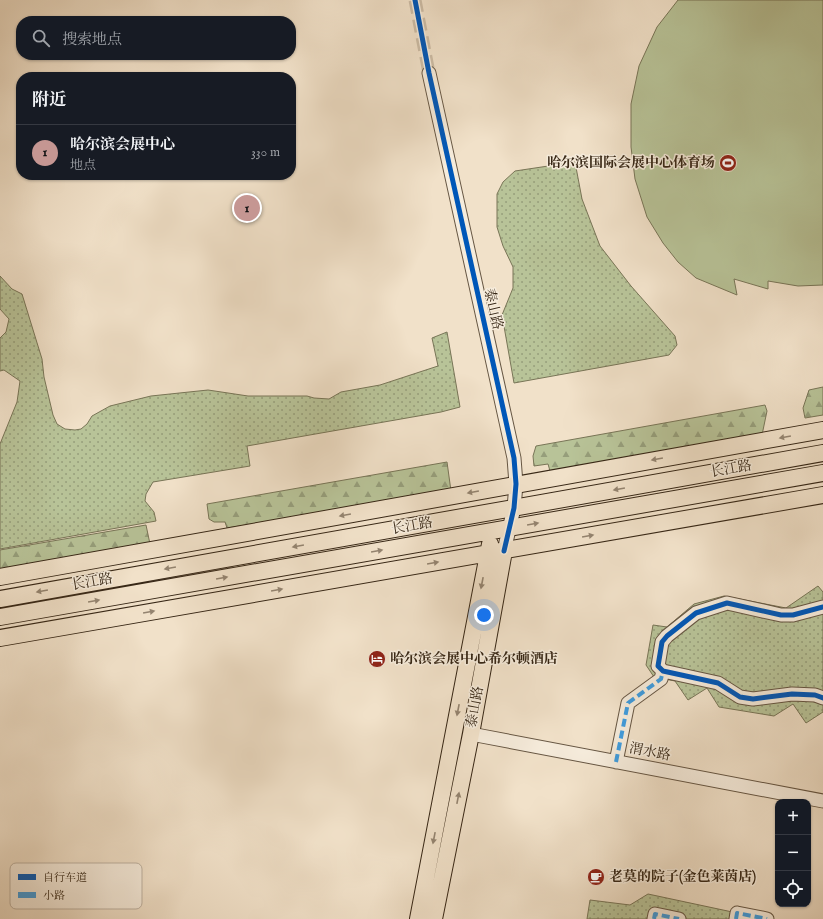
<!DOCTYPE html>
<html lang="zh">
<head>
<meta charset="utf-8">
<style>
	:root { --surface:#171b24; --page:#20242c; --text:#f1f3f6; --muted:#9ea1a6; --line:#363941; --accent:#c59692 }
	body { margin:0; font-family:"IM FELL English","Noto Serif SC",serif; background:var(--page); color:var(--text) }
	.controls { position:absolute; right:12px; bottom:12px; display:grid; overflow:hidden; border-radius:8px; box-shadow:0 1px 3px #0004 }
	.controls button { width:36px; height:36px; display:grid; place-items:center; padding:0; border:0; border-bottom:1px solid var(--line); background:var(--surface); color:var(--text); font:20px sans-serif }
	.you { position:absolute; left:484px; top:615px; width:14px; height:14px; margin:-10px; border:3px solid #fff; border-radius:50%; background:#1a73e8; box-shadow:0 0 0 6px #1a73e833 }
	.badge { display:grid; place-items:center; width:26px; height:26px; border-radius:50%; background:var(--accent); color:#111; font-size:13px; font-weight:700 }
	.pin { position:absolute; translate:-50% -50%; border:2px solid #fff; box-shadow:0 1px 4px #0006 }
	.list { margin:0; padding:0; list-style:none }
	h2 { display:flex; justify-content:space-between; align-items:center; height:52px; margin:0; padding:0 16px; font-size:17px }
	h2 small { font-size:13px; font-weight:400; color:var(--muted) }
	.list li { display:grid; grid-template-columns:26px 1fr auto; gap:12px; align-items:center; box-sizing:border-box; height:56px; padding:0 16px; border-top:1px solid var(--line) }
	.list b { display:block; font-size:15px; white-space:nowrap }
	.list p { margin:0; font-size:13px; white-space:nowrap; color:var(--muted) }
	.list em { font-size:13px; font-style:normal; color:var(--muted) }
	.icon { flex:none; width:22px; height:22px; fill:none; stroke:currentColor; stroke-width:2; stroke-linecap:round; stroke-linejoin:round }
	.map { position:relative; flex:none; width:823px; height:919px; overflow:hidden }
	.search { position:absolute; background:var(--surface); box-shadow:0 1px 3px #0004; left:16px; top:16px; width:280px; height:44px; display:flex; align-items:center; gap:10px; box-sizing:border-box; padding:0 14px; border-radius:16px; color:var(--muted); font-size:15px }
	.panel { position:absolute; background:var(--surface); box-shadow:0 1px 3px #0004; left:16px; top:72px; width:280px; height:108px; border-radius:16px }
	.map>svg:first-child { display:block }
	.green { fill:#b8c398; stroke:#787557 }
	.forest { fill:url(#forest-firs); stroke:#787557 }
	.garden { fill:url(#garden-dots); stroke:#787557 }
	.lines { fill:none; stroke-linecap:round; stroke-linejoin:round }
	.minor-tunnel { stroke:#ccbca5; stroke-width:13; stroke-dasharray:13 6; stroke-linecap:butt }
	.minor-casing { stroke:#665643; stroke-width:15 }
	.major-casing { stroke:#372716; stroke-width:18 }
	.minor { stroke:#f6ecdc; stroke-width:13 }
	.major { stroke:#f1e1c9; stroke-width:16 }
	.quiet { stroke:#3e9cdf; stroke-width:4; stroke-dasharray:8 4; stroke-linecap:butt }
	.cycleway-casing { stroke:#f6ecdc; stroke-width:8 }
	.cycleway { stroke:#0057b8; stroke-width:5 }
	.oneway { fill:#948470 }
	.labels { text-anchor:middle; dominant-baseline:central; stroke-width:3; stroke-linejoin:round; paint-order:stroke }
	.poi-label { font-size:14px; font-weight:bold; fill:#372716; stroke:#f6ecdc; text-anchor:start }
	.street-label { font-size:14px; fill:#372716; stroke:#f6ecdc }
	.key { fill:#f6ecdc; stroke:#bdb1a1; stroke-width:1 }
	.key-label { font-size:11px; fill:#372716 }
</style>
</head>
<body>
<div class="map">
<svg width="823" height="919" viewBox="0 0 823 919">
	<defs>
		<pattern id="forest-firs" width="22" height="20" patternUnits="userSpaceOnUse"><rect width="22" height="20" fill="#b8c398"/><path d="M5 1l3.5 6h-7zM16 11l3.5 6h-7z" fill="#969e7b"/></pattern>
		<pattern id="garden-dots" width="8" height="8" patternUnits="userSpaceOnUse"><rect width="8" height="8" fill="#b8c398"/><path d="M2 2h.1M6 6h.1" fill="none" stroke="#969e7b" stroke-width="1.8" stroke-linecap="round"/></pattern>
	</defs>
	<rect width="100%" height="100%" fill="#f1e1c9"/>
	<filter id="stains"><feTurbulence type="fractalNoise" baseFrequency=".005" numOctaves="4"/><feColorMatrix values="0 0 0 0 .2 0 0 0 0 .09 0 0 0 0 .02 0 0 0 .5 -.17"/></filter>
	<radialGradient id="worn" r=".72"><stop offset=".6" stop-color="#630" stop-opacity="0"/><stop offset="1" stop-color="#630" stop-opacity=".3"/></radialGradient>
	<path class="green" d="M678,0H823V285L798,286L768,281V289L734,279L737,295L696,278L678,262L663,243L647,217L635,179L631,147V104L639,66L657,27Z"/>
	<path class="forest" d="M823,387V415L805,418L803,408L809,390Z
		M765,405L767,411L762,435L550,471L548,464L534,466L533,456L536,446Z
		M447,462L451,491L227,528L225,522H214L209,519L207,504Z
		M146,525L150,544L0,569V550Z"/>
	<path class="garden" d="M575,162L582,199L600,246L631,286L675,336L677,345L669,355L514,383L502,315L513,288V267L503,246L497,227V194L503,182L515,171Z
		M0,276L12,289L22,294L42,359L44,377L53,415L57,424L65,429L75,430L81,429L87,424L92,416L110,406L151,396L208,390L248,396H307L314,398L329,399L341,392L380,385L438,366L432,338L447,332L460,407L441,412L247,446L250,466L153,482L146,494L145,501L154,512L156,521L0,549V444L17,402L20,381L4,370L0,371V338L6,332L9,319L0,309Z
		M818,586L823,592V712L806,723L793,704L774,716L719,707L707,688L688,700L675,681L654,677L646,665L653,625L667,627L694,604L724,596L786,608Z
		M648,894L737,913L736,919H587L590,900L630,905Z"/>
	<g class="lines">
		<path class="minor-tunnel" d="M415,0L429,73"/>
		<g class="minor-casing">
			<path id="minor" d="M429,73L514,458L516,484L514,508L504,551
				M823,607L793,615H781L727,603L696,613L667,636L662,642L658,666L663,671L718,683L740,697L753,699L792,694L815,695L823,698
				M471,734L823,801
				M616,762L628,703L661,679L663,671
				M654,919L655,914L679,919
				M736,919L737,913L767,919"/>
		</g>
		<g class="major-casing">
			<path id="major" d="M0,577L823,430
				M0,599L823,453
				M0,617L823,473
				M0,638L823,495
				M418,919L490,544
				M434,919L471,734L504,551"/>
		</g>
		<use href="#minor" class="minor"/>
		<use href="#major" class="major"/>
		<path class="quiet" d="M616,762L628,703L661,679L663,671
			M654,919L655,914L679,919
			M736,919L737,913L767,919"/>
		<g class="cycleway-casing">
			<path id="cycleway" d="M415,0L429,73L514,458L516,484L514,508L504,551
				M823,607L793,615H781L727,603L696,613L667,636L662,642L658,666L663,671L718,683L740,697L753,699L792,694L815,695L823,698"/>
		</g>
		<use href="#cycleway" class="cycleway"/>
	</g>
	<defs><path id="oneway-solid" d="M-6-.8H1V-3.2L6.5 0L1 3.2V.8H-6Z"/></defs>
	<g class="oneway">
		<use href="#oneway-solid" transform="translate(785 437) rotate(170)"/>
		<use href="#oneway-solid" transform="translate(657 459) rotate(170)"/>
		<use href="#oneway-solid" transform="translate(619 489) rotate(170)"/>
		<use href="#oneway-solid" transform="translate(473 492) rotate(170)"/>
		<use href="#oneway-solid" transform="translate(345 515) rotate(170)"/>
		<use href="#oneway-solid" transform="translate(533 524) rotate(-10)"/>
		<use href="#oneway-solid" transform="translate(588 536) rotate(-10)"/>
		<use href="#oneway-solid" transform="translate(298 546) rotate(170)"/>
		<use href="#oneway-solid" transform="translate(377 551) rotate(-10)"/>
		<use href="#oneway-solid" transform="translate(433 563) rotate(-10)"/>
		<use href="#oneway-solid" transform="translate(170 568) rotate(170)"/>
		<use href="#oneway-solid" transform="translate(222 578) rotate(-10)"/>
		<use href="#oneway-solid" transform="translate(482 583) rotate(101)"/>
		<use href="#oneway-solid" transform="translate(277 590) rotate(-10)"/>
		<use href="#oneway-solid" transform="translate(42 591) rotate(170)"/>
		<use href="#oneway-solid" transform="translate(94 601) rotate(-10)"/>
		<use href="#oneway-solid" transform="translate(149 612) rotate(-10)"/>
		<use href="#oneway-solid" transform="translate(458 710) rotate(101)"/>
		<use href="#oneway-solid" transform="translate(458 798) rotate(-79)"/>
		<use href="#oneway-solid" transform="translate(434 838) rotate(101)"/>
	</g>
	<defs>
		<g id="stadium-disc" transform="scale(0.9)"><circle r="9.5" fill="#8f2418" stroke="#f6ecdc"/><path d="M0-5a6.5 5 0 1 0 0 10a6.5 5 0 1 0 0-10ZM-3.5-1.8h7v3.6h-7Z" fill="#fff"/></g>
		<g id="hotel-disc" transform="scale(0.9)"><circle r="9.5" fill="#8f2418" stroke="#f6ecdc"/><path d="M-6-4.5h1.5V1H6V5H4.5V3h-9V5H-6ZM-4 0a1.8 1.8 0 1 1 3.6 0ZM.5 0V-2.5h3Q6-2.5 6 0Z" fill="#fff"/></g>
		<g id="cafe-disc" transform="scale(0.9)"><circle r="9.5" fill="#8f2418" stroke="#f6ecdc"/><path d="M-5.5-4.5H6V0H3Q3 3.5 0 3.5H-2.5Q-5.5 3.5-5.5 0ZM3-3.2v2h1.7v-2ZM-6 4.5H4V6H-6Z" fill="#fff"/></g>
	</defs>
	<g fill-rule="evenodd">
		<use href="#stadium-disc" x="728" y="163"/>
		<use href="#hotel-disc" x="377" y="659"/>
		<use href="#cafe-disc" x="596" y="877"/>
	</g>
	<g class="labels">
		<g class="poi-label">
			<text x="715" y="163" text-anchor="end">哈尔滨国际会展中心体育场</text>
			<text x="390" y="659">哈尔滨会展中心希尔顿酒店</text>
			<text x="609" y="877">老莫的院子(金色莱茵店)</text>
		</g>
		<g class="street-label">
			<text transform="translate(493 309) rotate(77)">泰山路</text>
			<text transform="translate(731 469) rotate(-10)">长江路</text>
			<text transform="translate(412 526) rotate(-10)">长江路</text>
			<text transform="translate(92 582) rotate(-10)">长江路</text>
			<text transform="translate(475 707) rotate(-80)">泰山路</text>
			<text transform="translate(650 752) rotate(11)">渭水路</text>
		</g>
	</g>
	<rect x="10" y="863" width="132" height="46" rx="6" class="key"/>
	<rect x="18" y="874" width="18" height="6" fill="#0057b8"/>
	<rect x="18" y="892" width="18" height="6" fill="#3e9cdf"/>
	<g class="key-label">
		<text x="43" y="881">自行车道</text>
		<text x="43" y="899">小路</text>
	</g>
	<rect width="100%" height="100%" filter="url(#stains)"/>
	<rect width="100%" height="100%" fill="url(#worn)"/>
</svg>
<div class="controls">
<button>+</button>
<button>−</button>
<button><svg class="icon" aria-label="locate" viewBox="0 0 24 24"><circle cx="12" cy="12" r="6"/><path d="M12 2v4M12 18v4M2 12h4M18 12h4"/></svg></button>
</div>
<div class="you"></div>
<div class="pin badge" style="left:247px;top:208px">1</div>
<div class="search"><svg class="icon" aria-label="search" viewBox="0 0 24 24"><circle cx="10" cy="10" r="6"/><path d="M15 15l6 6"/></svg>搜索地点</div>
<section class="panel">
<h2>附近<small></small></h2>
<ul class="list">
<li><span class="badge">1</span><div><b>哈尔滨会展中心</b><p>地点</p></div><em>330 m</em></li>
</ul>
</section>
</div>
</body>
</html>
